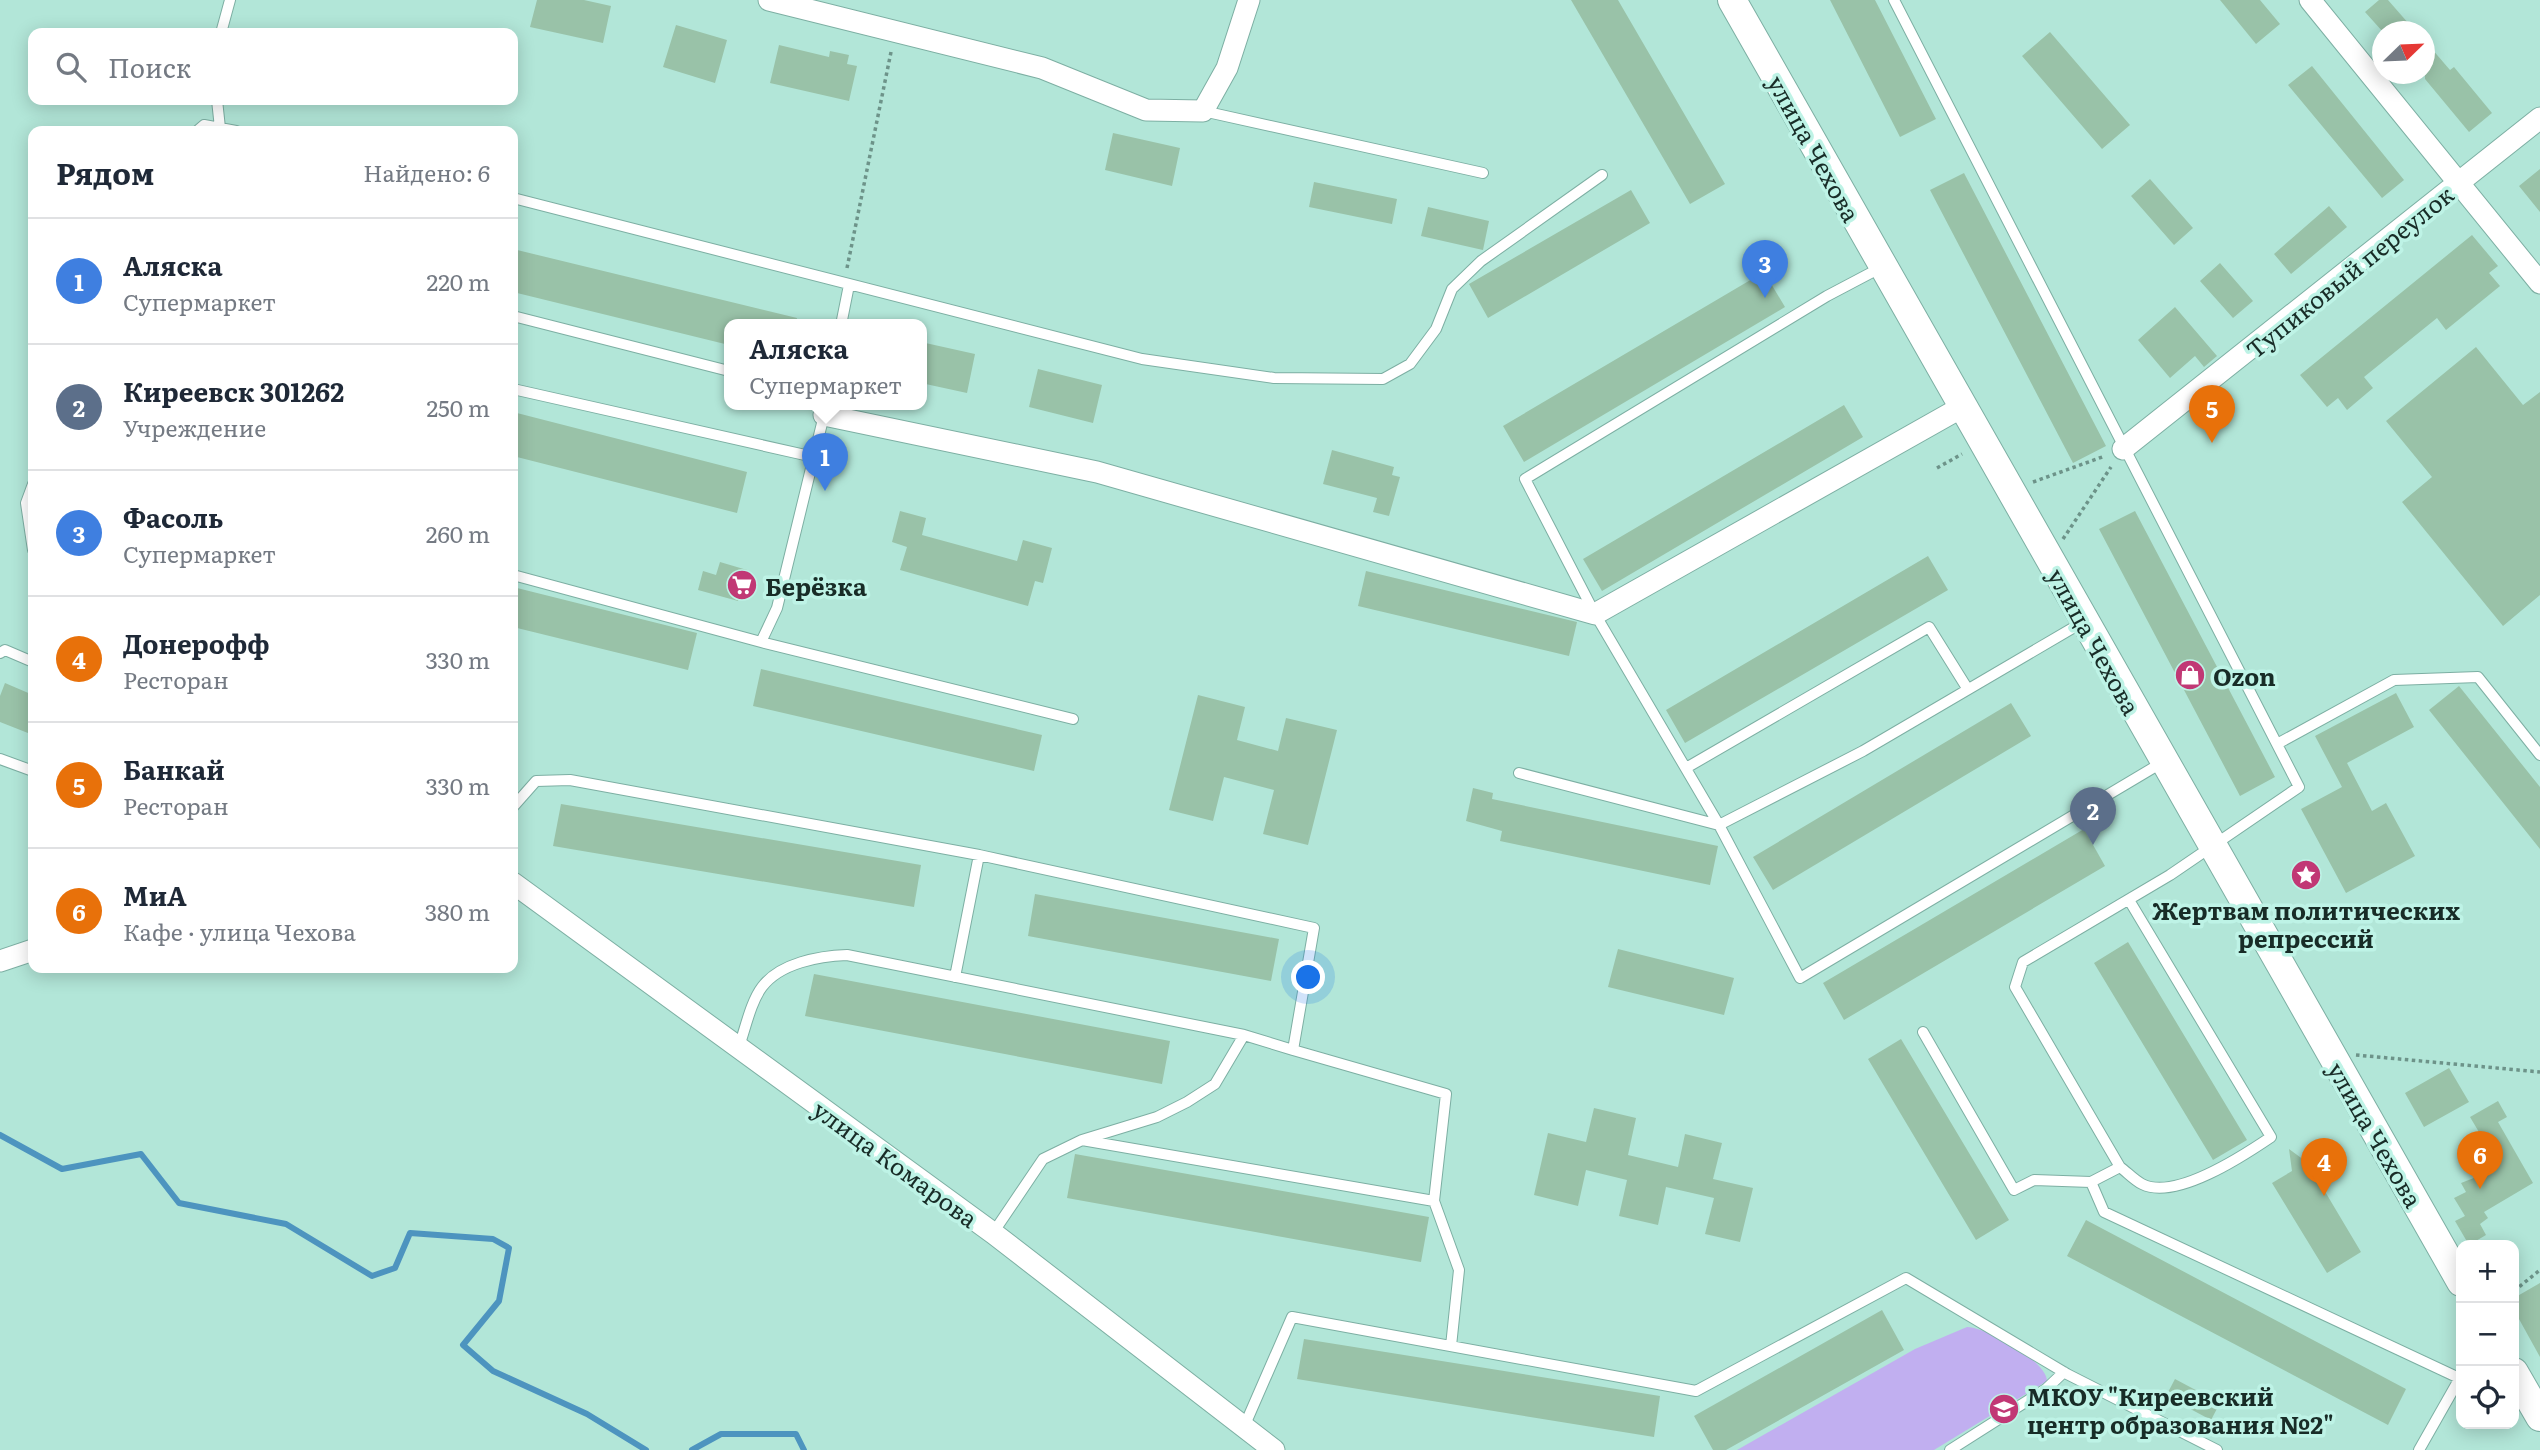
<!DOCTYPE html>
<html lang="ru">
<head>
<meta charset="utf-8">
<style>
	:root { --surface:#fff; --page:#f6f6f7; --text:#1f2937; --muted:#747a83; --line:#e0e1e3; --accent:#7c3aed }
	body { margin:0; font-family:Literata,serif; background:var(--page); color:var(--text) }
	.controls { position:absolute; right:21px; bottom:21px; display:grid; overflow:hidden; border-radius:14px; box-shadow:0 4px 18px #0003 }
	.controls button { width:63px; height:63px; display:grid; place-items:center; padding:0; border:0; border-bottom:2px solid var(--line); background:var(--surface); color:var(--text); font:35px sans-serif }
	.compass { position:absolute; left:2372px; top:21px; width:63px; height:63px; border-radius:50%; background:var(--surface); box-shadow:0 4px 18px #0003; rotate:67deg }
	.you { position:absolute; left:1309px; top:978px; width:24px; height:24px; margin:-18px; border:5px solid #fff; border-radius:50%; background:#1a73e8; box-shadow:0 0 0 10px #1a73e833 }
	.badge { display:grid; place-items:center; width:46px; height:46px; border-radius:50%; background:var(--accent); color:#fff; font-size:23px; font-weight:700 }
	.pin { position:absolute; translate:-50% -58px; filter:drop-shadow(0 2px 4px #0008) }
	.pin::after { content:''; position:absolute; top:37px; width:24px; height:21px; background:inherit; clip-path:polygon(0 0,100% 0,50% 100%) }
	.popup { position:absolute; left:724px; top:319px; width:203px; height:91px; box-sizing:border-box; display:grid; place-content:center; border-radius:14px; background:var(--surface); filter:drop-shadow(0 2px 5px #0005); font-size:23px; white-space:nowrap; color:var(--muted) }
	.popup b { font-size:26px; color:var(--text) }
	.popup::after { content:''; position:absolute; left:50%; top:100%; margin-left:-14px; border:14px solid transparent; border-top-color:var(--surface) }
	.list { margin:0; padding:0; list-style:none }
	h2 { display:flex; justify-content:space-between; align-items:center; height:91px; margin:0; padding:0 28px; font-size:30px }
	h2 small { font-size:23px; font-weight:400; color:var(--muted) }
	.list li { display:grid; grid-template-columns:46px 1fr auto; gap:21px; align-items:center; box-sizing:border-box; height:126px; padding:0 28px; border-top:2px solid var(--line) }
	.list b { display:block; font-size:26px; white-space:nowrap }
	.list p { margin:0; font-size:23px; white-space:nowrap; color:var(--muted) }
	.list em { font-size:23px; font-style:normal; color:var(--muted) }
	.icon { flex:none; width:38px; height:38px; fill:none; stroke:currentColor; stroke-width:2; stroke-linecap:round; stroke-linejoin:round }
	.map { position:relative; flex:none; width:2540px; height:1450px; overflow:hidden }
	.search { position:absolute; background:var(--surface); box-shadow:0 4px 18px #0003; left:28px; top:28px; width:490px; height:77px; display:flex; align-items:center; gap:18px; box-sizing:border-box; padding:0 24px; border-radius:14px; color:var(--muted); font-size:26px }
	.panel { position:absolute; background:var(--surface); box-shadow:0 4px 18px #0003; left:28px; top:126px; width:490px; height:847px; border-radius:14px }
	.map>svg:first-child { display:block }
	.green { fill:#c1aff0 }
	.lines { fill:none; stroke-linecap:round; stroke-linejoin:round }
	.stream { stroke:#4d94bf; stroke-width:6 }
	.building { fill:#99c2a8 }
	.lane-casing { stroke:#7dafa3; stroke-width:12 }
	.street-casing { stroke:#7dafa3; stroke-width:23 }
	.secondary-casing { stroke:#7dafa3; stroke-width:30 }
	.path { stroke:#6d9389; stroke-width:3.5; stroke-dasharray:3.5 3.5; stroke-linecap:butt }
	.lane { stroke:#fff; stroke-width:10 }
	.street { stroke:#fff; stroke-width:21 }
	.secondary { stroke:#fff; stroke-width:28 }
	.labels { text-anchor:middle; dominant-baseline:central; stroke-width:7; stroke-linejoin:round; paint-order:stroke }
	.street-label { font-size:24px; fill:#182c27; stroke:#bef3e6 }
	.poi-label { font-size:24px; font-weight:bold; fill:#182c27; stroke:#bef3e6; text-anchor:start }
</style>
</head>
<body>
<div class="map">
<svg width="2540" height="1450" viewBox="0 0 2540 1450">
	<rect width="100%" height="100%" fill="#b2e6d8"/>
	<path class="green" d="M1967,1327C1986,1327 2046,1360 2047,1381L1934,1450H1737L1915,1349Z"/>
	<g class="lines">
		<path class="stream" d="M0,1135L62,1169L141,1154L179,1203L286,1224L372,1276L395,1268L410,1233L493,1239L509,1248L499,1301L463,1345L493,1371L587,1414L646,1450
			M692,1450L721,1434H796L804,1450"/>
	</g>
	<path class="building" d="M537,0H584L611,6L603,43L530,27Z
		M1571,0H1618L1725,184L1690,204Z
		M1830,0H1875L1936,119L1900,137Z
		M2220,0H2260L2280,24L2256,44Z
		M2379,0H2388L2416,32H2383L2365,12Z
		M676,25L727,40L715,83L663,67Z
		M2050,32L2130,125L2102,149L2022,56Z
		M2425,41L2450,70L2454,67L2492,113L2469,132L2425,79Z
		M779,45L829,57L830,51L849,55L847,64L857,66L849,101L770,83Z
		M2312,66L2404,180L2382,198L2288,85Z
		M1113,133L1180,148L1172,186L1105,170Z
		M2540,169V212L2519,186Z
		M1964,173L2106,446L2073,463L1930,190Z
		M2150,179L2193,228L2174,245L2131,196Z
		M1314,182L1397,199L1392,224L1309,207Z
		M1631,190L1650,223L1488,318L1469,284Z
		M2329,206L2347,227L2291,274L2274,254Z
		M1428,207L1489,221L1483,250L1421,236Z
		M2472,235L2498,266L2489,273L2500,286L2446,330L2437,318L2364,377L2373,388L2347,410L2338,398L2327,407L2300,375Z
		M513,249L797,318L796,325H729V345L513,292Z
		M2220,263L2253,301L2233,318L2200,281Z
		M1764,272L1785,307L1524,462L1503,426Z
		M2175,307L2217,356L2204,367L2195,356L2170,378L2138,340Z
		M921,342L975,354L967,393L921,383Z
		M2476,347L2523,405L2540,392V595L2503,626L2402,502L2432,477L2386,421Z
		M1038,369L1102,385L1093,423L1029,407Z
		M1844,405L1863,437L1602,591L1583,559Z
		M513,412L747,472L737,513L513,456Z
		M1332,450L1394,467L1392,475L1400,477L1389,516L1373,512L1377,498L1323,484Z
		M900,511L926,518L922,535L1017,561L1023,540L1052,548L1043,583L1035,581L1028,606L900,570L907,547L892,542Z
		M2135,511L2275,777L2240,796L2099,529Z
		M1928,556L1948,590L1685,743L1666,710Z
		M720,562L747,570L738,601L698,590L703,571L716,575Z
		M1366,571L1577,622L1569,656L1358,606Z
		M513,587L697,633L688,670L513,627Z
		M761,669L1042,735L1034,771L753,706Z
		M5,683L33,695V735L0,722V696Z
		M2459,686L2540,787V849L2429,710Z
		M2396,693L2414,727L2347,763L2372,811L2386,803L2415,856L2346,893L2301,809L2342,787L2315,736Z
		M1198,695L1245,707L1237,740L1278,751L1286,718L1337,730L1308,845L1263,834L1274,790L1224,777L1213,821L1169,810Z
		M2011,703L2031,736L1773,890L1753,857Z
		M1473,788L1493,793L1492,799L1718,846L1710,885L1500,841L1502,831L1466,821Z
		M561,804L921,865L914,907L553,846Z
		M2084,829L2105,866L1844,1020L1823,983Z
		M1035,894L1279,939L1271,981L1028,936Z
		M2128,942L2247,1140L2213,1160L2094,963Z
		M1618,949L1734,978L1724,1015L1608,987Z
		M814,974L1170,1041L1162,1084L805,1016Z
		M1901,1039L2009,1220L1976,1240L1868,1059Z
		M2449,1068L2469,1102L2424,1127L2405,1093Z
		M2498,1101L2507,1117L2498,1122L2533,1183L2484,1212L2488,1218L2480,1224L2486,1235L2469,1245L2455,1221L2465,1216L2454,1198L2466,1192L2461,1183L2479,1176L2474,1165L2492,1154L2470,1117Z
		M1594,1108L1636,1118L1628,1155L1678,1167L1685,1134L1722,1143L1713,1179L1753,1188L1740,1242L1705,1234L1714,1198L1666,1187L1658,1225L1619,1216L1627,1180L1586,1170L1578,1206L1534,1195L1548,1133L1586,1142Z
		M2289,1149L2308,1163L2361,1252L2327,1273L2272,1183L2292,1171Z
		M1075,1154L1429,1217L1421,1262L1067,1198Z
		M2086,1220L2406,1389L2388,1425L2067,1256Z
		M2540,1283V1357L2514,1310V1298Z
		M1882,1310L1904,1350L1726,1450H1713L1694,1416Z
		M1304,1339L1660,1396L1654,1437L1297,1379Z
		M2175,1379L2220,1403L2211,1420L2166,1396Z"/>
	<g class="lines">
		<g class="lane-casing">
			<path id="lane" d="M1894,0L2299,787L2170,875L2023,962L2015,987L2120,1167L2091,1182L2034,1180L2014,1190L1923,1032
				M221,33L230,0
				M217,100L220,128
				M1203,111L1483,173
				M197,131L204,125L236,131
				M513,198L1142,359L1274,378L1383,379L1410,364L1436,329L1452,289L1481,261L1602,175
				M1882,267L1827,296L1525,479L1595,614L1719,825L1800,978L2163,762
				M513,316L729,371
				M841,325L849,285
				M513,389L814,457
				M33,484L26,503L33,550
				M513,575L761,642L777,608L825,411
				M761,642L1073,719
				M0,653L5,650L33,662
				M2277,744L2394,680L2478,677L2540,755
				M0,759L33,771
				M1686,768L1929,627L1967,688
				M1519,773L1719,825L1863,751L2083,622
				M513,807L536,781L570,780L979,855L1314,928L1293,1050L1446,1094L1434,1201L1459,1270L1451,1346
				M955,977L979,855
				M738,1049C745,1031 750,1003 762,987C780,963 819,956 847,955L1244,1035L1293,1050
				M1082,1140L1434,1201
				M2120,1167C2127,1172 2134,1180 2142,1184C2175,1201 2243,1156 2271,1137L2129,900
				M2091,1182L2104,1212L2459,1378
				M993,1233L1043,1159L1082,1140L1157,1117L1187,1102L1215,1084L1244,1035
				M1244,1427L1292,1317L1696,1391L1906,1278L2067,1374L2217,1450
				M1950,1450L2046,1389L2064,1372
				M2419,1450L2461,1376"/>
		</g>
		<g class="street-casing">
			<path id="street" d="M769,0L1042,68L1146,110L1203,111L1227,68L1249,0
				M2310,0L2540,283
				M824,415L1097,472L1595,614L1962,407
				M2123,449L2540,118
				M513,883L993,1233L1274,1450
				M0,961L33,950"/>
		</g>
		<g class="secondary-casing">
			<path id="secondary" d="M1732,0C1973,428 2215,856 2461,1282
				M2514,1372L2540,1417"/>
		</g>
		<path class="path" d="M847,268L891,52
			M1937,468L1962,454
			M2033,482L2105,456
			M2063,539L2111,467
			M2356,1055L2540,1072
			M2514,1291L2540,1270"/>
		<use href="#lane" class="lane"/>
		<use href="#street" class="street"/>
		<use href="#secondary" class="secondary"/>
	</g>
	<defs>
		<g id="supermarket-disc" transform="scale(1.575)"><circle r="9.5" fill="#c13875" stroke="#bef3e6"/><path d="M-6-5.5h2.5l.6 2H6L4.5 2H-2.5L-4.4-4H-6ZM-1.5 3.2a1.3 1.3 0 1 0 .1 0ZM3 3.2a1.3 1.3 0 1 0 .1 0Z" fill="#fff"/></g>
		<g id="shop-disc" transform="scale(1.575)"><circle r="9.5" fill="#c13875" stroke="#bef3e6"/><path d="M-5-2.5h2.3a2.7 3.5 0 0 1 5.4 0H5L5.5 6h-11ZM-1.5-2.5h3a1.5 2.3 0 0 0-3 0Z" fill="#fff"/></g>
		<g id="sight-disc" transform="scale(1.575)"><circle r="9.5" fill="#c13875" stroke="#bef3e6"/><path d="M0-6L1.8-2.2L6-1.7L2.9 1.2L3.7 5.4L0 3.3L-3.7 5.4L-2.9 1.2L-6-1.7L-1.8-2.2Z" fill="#fff"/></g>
		<g id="school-disc" transform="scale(1.575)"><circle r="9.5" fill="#c13875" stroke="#bef3e6"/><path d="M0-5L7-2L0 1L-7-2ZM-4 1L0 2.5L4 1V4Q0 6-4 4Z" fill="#fff"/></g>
	</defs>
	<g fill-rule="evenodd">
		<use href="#supermarket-disc" x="742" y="585"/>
		<use href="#shop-disc" x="2190" y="675"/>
		<use href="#sight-disc" x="2306" y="875"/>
		<use href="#school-disc" x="2004" y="1409"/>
	</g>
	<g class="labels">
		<g class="street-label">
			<text transform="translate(1815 148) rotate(61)">улица Чехова</text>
			<text transform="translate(2349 271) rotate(-39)">Тупиковый переулок</text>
			<text transform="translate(2095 641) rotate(61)">улица Чехова</text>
			<text transform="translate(2376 1134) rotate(60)">улица Чехова</text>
			<text transform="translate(896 1163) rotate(36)">улица Комарова</text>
		</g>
		<g class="poi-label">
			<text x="765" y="585">Берёзка</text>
			<text x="2213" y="675">Ozon</text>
			<text x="2306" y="909" text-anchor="middle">Жертвам политических<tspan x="2306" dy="28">репрессий</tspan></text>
			<text x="2027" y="1395">МКОУ "Киреевский<tspan x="2027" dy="28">центр образования №2"</tspan></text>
		</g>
	</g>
</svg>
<div class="controls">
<button>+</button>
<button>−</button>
<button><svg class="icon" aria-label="locate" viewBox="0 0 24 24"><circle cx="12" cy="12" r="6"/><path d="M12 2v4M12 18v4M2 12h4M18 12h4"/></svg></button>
</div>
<svg class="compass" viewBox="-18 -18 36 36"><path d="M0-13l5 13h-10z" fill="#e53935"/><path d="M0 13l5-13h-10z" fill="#747a83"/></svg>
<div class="you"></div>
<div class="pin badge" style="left:825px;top:491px;background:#3f7fe0">1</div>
<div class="popup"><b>Аляска</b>Супермаркет</div>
<div class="pin badge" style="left:2093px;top:845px;background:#5c6f8a">2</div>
<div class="pin badge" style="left:1765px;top:298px;background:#3f7fe0">3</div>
<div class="pin badge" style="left:2324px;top:1196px;background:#e8710a">4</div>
<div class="pin badge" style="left:2212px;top:443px;background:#e8710a">5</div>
<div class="pin badge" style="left:2480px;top:1189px;background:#e8710a">6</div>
<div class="search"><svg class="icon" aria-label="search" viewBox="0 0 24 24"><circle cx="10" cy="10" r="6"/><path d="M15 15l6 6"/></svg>Поиск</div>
<section class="panel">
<h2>Рядом<small>Найдено: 6</small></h2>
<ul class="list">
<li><span class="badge" style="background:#3f7fe0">1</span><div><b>Аляска</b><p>Супермаркет</p></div><em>220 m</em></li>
<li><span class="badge" style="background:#5c6f8a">2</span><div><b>Киреевск 301262</b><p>Учреждение</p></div><em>250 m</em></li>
<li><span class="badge" style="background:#3f7fe0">3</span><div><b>Фасоль</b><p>Супермаркет</p></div><em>260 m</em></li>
<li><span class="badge" style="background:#e8710a">4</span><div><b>Донерофф</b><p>Ресторан</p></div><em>330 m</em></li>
<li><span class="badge" style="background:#e8710a">5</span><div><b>Банкай</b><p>Ресторан</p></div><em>330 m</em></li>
<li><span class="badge" style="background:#e8710a">6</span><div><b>МиА</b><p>Кафе · улица Чехова</p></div><em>380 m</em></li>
</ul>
</section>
</div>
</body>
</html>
